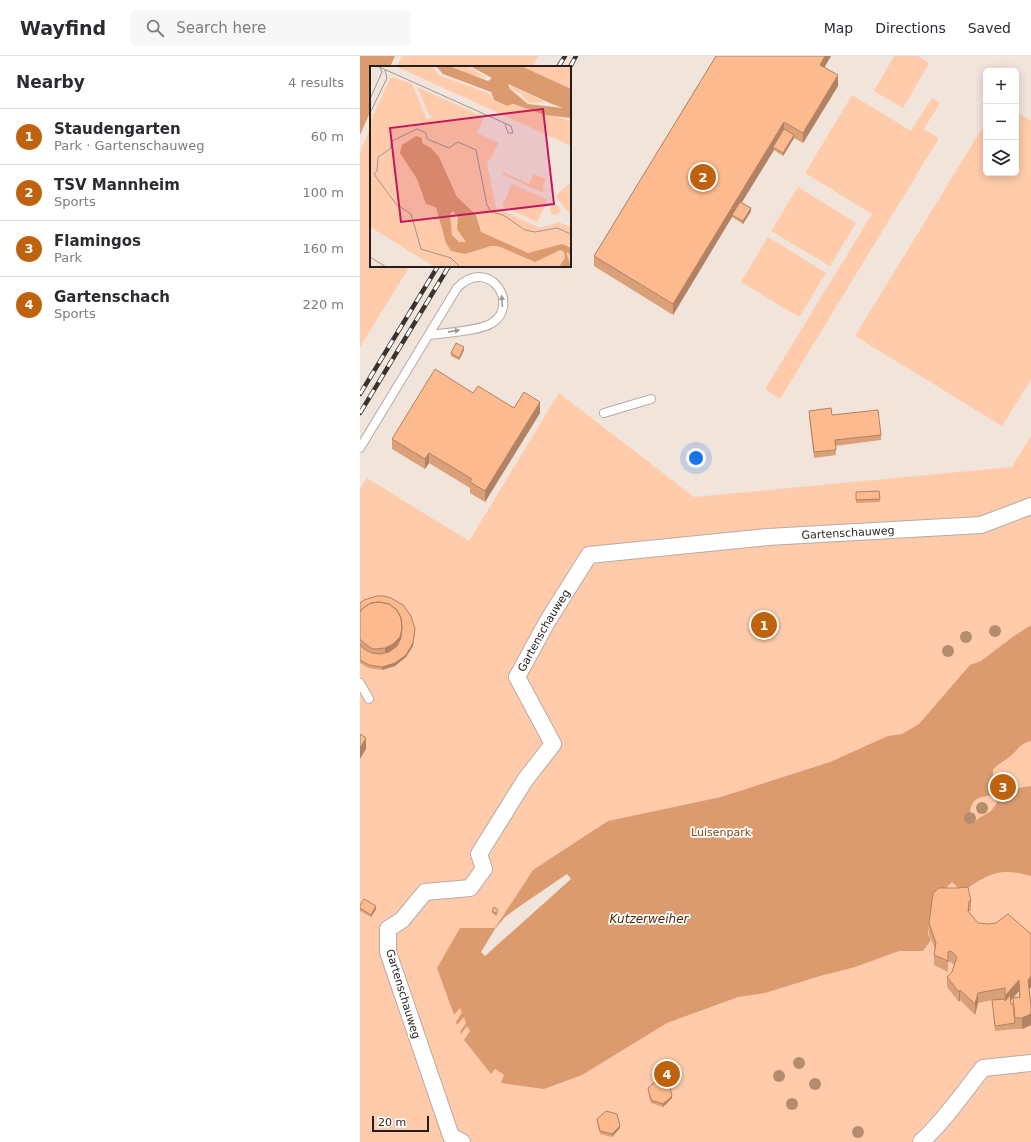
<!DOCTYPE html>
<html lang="en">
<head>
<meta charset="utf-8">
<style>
	:root { --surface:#fff; --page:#f7f7f7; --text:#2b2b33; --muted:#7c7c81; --line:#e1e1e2; --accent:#be620d }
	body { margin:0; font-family:"DejaVu Sans",sans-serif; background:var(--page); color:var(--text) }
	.controls { position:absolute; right:12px; top:12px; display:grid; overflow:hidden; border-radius:6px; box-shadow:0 2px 10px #0003 }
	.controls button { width:36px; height:36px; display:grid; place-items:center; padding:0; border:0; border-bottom:1px solid var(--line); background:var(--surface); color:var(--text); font:20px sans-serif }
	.scale { position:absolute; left:12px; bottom:10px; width:57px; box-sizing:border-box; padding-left:4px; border:2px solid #241f1c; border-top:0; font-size:11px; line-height:14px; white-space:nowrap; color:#241f1c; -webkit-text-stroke:3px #fff; paint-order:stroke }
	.you { position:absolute; left:336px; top:402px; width:14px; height:14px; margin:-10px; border:3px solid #fff; border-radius:50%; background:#1a73e8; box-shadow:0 0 0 6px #1a73e833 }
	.badge { display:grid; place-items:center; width:26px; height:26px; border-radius:50%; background:var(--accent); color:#fff; font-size:13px; font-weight:700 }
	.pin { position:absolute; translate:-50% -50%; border:2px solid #fff; box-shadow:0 1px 4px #0006 }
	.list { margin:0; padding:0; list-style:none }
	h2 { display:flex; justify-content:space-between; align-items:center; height:52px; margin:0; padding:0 16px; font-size:17px }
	h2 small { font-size:13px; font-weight:400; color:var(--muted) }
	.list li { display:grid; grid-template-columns:26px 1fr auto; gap:12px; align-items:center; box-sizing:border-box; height:56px; padding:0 16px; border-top:1px solid var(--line) }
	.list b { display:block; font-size:15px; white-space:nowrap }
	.list p { margin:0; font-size:13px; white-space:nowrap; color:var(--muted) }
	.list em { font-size:13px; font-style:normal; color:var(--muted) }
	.icon { flex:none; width:22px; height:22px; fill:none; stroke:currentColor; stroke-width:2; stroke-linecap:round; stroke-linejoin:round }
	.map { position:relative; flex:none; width:671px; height:1086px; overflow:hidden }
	header { display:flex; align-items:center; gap:24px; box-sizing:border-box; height:56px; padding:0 20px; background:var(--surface); border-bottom:1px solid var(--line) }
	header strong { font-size:19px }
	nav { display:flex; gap:22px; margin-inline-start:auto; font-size:14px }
	.search { width:280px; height:36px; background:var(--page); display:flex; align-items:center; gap:10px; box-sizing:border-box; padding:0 14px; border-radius:6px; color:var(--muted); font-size:15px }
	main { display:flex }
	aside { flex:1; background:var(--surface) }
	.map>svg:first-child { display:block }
	.green { fill:#ffcbaa }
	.water { fill:#db9b6f }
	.pier { fill:#f1e4db }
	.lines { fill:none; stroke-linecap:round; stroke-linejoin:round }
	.lane-casing { stroke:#b8aba4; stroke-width:10 }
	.street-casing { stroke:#b8aba4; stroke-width:18 }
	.lane { stroke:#fff; stroke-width:8 }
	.street { stroke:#fff; stroke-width:16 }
	.rail-casing { stroke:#393430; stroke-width:4.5 }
	.rail { stroke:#fff; stroke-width:3; stroke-dasharray:9; stroke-linecap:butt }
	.tree { fill:#b38d6e }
	.wall { fill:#daa07a; fill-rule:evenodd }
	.shaded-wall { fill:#b18263 }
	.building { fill:#fdba8e; stroke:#b18263 }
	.oneway { fill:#9c9a99 }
	.labels { text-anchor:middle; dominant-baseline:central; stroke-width:3.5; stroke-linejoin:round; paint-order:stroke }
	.street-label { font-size:11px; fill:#241f1c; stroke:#fff }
	.park-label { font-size:11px; fill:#814515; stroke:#fff }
	.water-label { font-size:12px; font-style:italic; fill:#4e2502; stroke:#fff }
	.inset-road { fill:none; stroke:#9f958f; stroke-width:1 }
	.view { fill:#c2185b; fill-opacity:0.15; stroke:#c2185b; stroke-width:2 }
	.inset-edge { fill:none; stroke:#241f1c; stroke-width:2 }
</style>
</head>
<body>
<header>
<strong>Wayfind</strong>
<div class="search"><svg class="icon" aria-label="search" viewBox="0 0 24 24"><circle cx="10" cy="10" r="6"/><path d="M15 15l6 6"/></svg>Search here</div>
<nav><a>Map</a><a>Directions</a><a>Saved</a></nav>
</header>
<main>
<aside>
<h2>Nearby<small>4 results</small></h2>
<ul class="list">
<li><span class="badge">1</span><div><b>Staudengarten</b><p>Park · Gartenschauweg</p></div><em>60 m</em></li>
<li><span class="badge">2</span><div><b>TSV Mannheim</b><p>Sports</p></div><em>100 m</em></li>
<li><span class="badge">3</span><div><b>Flamingos</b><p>Park</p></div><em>160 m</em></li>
<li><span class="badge">4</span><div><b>Gartenschach</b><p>Sports</p></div><em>220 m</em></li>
</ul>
</aside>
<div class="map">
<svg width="671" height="1086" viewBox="0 0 671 1086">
	<rect width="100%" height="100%" fill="#f1e4db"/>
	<path class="green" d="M42,0H178L172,11H37Z
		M534,0H558L569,7L543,52L514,35Z
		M492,39L551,75L572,42L580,47L564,73L579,82L420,343L405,333L512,158L445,117Z
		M656,56L671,65V323L642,370L495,280L626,66V117H656Z
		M11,70V210H50L0,291V96Z
		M438,131L496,167L470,210L411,175Z
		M408,181L466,217L439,261L381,226Z
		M199,337L334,441L652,411L671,380V1086H0V433L7,422L109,485Z"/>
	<path class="water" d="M0,0H35L30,11H11V54L0,79Z
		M671,569V685C658,688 658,695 648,702C641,707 639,707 633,714V721L637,727L633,739C621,741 612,741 610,756C610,760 609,765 611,768L619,762L631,755L637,747C636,740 634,733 641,729L645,731L647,736L651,738L659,732L671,730V820C639,811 628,818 602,836L592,826L582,836L570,862L568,878L571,884L563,895H539L495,911L460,920L405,937L378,941L307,967L222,1019L184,1033L141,1027L144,1019L135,1013L131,1018L104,984L110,975L107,970L101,978L100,976L106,967L104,961L97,969L96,966L102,956L100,952L94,959L77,912L100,872H135L173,814L248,765L361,741L470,706L528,680L542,678L559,668L610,609L621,605L654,580Z"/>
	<path class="pier" d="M207,818L211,823L125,900L121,896L135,873L145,861L160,850Z"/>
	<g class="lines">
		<g class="lane-casing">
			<path id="lane" d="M244,357L291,343
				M0,392L97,232C129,199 161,249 132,267C120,275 84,277 69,279
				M0,627L9,643"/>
		</g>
		<g class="street-casing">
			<g id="street">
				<path id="s1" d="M102,1086L91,1080L28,896V873L42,864L65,836L110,832L124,813L119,798L165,724L193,688L157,621L187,566L229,499L408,481L621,469L671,450"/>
				<path d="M561,1086C585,1064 603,1037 623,1012L671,1007"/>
			</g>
		</g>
		<use href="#lane" class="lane"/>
		<use href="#street" class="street"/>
		<g class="rail-casing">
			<path id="rail" d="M198,11L205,0
				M210,11L216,0
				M0,338L78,210
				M0,357L89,210"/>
		</g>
		<use href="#rail" class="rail"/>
	</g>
	<g class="tree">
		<circle cx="635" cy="575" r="6"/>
		<circle cx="606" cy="581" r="6"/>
		<circle cx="588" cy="595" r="6"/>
		<circle cx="622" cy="752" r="6"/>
		<circle cx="610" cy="762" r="6"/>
		<circle cx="439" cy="1007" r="6"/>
		<circle cx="419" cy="1020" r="6"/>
		<circle cx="455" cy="1028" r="6"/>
		<circle cx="432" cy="1048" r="6"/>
		<circle cx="498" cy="1076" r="6"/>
	</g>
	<path class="wall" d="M356,0H471L464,11L478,30L443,87L434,82L423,100L414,94L382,146L391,155L383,168L372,161L313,259L234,210V200Z
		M104,294L99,304L91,300V297Z
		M113,337L154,352L180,357L125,446L110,437V432L69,407L65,413L32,393V383Z
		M449,355L472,359L521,379V384L475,390L476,399L454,402L449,360Z
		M519,435L520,446L496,447V436Z
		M0,547L55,576L53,590L46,601L35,610L22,614L9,612L0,607Z
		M579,832L611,845V855H609V857L671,931L669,933L671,950V969L662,973H655L635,975L632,944L618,947L615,959L600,944L599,946L587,931V921L592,916L594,909L591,906H588V916L574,909V899L575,893L569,878V867ZM659,935V941L653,942V948H651V944Z
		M0,849L16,853L11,861L0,855Z
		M132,855L138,857L136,860L132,857Z
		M288,1032L312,1042L303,1051L291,1047L288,1035Z
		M237,1063L260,1072L252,1081L240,1078L237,1066Z"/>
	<path class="shaded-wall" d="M465,0H471L460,19V9Z
		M478,19V30L443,87V77Z
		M424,66V76L413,91L414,94L374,159H372V161L313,259V248Z
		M434,79V82L423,100V97Z
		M391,152V155L383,168V165Z
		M104,291V294L99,304V302Z
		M180,346V357L125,446V435Z
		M69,397V407L65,413V403Z
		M42,572V580L40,589L25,600V592Z
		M55,573L53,590L46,601L35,610L22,614V611Z
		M6,682V693L0,703V692Z
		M609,845V855L608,866V855Z
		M16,850V853L11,861V859Z
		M671,920V931L668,934V924Z
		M659,924V935L645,951V940Z
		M600,934V944L599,946V936Z
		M618,937V947L615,959V948Z
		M671,958V969L662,973V962Z
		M312,1040V1042L303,1051V1048Z
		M260,1070V1072L252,1081V1078Z"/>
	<path class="building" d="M356,0H465L460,9L478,19L443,77L424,66L313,248L234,200Z
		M424,73L434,79L423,97L413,91Z
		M380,146L391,152L383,165L372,159Z
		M96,287L104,291L99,302L91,297Z
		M75,313L113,337L118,330L154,352L164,336L180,346L125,435L110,426L112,423L69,397L65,403L32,383Z
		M471,352L472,359L518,354L521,379L475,384L476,394L454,396L449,355Z
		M519,435L520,443L496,444V436Z
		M17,540H24L31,542L43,549L51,560L55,573L53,587L46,599L35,607L22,611L9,609L0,604V588L3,592L11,597L20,598L29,596L37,590L41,582L42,572L41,562L37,554L29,548L20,546L11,547L3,552L0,556V547L4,544Z
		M20,546L29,548L37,554L41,562L42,572L40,581L33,588L25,592L15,593L11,592L3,586L0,583V556L3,552L11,547Z
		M0,678L6,682L0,692Z
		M608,831L611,845H609L608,855L618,867L628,868L636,867L648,858L671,878V920L668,924L671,950V958L662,962H655L653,942L660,941L659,924L645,940V932L618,937L615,948L600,934L599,936L587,921L592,916L597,901L591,895L588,896V905L574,899L576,887L569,867L573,837L579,832H597Z
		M4,843L16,850L11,859L0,852V849Z
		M134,851L138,854L136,857L132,855Z
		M650,939L651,948H653L655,967L635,970L632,944L645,943V945Z
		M297,1024L309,1027L312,1040L303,1048L291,1044L288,1032Z
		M246,1055L257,1058L260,1070L252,1078L240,1075L237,1063Z"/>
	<defs><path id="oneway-solid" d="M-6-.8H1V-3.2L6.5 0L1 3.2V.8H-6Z"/></defs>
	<g class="oneway">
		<use href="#oneway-solid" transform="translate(142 245) rotate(-93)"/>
		<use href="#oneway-solid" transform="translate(94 275) rotate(-8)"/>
	</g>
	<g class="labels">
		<g class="street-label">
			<text stroke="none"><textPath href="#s1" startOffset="978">Gartenschauweg</textPath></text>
			<text stroke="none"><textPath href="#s1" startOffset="630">Gartenschauweg</textPath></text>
			<text transform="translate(43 938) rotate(73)">Gartenschauweg</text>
		</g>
		<g class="park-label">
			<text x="361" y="776">Luisenpark</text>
		</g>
		<g class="water-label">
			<text x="289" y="863">Kutzerweiher</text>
		</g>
	</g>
	<g transform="translate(10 10)">
		<rect width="201" height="201" fill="#f1e4db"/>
		<path d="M25,0H62L69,9L120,28L123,34L136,40L143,39L201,55V80ZM81,0H97L117,12L100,9ZM150,0H201V24ZM23,11L42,18L57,53L63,50L59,49L47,21L114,51L107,67L129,77L117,98L126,142L171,162L188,156L201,161V201H65L0,161V56L20,13ZM141,20L167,32L175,36L159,37L150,27L141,23ZM133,106L159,118L164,108L176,113L172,122L177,124L171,126L132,108ZM201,116V148H200L185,130ZM142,118L178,134L167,156L132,140ZM180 144a5 5 0 1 1 10 0a5 5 0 1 1-10 0Z" fill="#ffcbaa"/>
		<path d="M66,0H79L118,15L122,12L100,0H151L201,23V52L175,49L143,38L137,40L124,34L121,26L73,8ZM138,18L182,38L193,42L158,38L140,23ZM46,70L52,72V77L61,82L69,91L87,131L106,149L111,166L158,187L192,178L201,182V189L196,186L201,201H189L195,192L194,186L190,184L165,196L128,180H121L95,188L81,185L76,177L66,141L56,138L47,113L30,87L32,79ZM83,145L88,151L87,163L96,176H89L82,169L80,148Z" fill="#db9b6f" fill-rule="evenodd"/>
		<path class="inset-road" d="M7,0L141,60L143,67H138L135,58M0,33L12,6L10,2M0,47L17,12L15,4M0,191L16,201M90,201L81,192L51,183L41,148L26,138L4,108L7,105L8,91L20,83L22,75L47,63L56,67L57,73L79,82L88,76L106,84L117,139L121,146L133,149L155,164L165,166L187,162L201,168"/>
		<path class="view" d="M173,43L184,138L31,156L20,62Z"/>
		<rect width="201" height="201" class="inset-edge"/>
	</g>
</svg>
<div class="controls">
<button>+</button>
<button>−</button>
<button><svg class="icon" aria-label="layers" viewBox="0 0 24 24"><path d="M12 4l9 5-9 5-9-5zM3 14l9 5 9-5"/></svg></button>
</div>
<div class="scale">20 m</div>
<div class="you"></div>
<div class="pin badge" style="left:404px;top:569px">1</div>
<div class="pin badge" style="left:343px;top:121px">2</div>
<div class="pin badge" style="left:643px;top:731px">3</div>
<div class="pin badge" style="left:307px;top:1018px">4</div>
</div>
</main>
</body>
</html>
